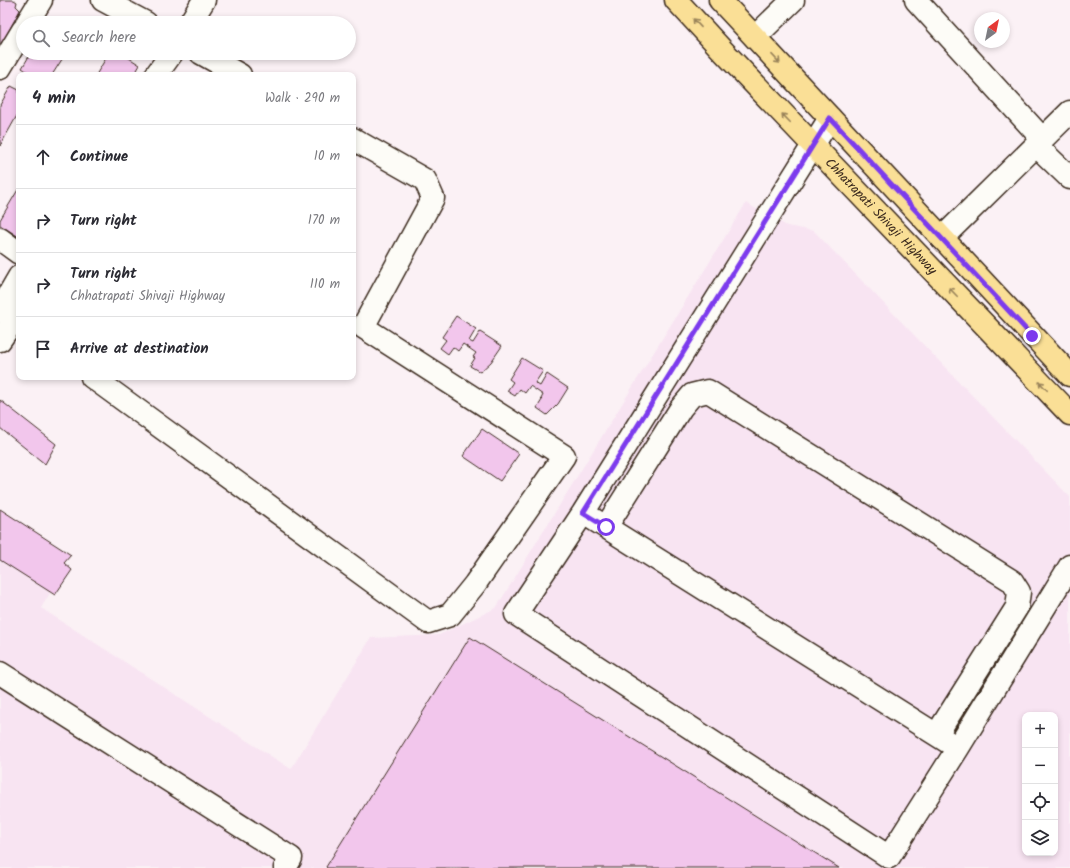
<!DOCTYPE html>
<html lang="en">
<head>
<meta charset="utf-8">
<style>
	:root { --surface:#fff; --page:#f7f7f7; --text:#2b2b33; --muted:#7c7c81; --line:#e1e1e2 }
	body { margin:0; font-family:Kalam,sans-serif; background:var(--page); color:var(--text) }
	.controls { position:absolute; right:12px; bottom:12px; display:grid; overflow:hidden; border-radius:8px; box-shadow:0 2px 6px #0003 }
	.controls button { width:36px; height:36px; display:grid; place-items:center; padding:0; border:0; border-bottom:1px solid var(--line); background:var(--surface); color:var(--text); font:20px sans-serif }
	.compass { position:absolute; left:974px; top:12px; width:36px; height:36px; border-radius:50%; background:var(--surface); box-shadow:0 2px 6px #0003; rotate:33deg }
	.stop { position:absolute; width:12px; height:12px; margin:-9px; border:3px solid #7c3aed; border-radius:50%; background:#fff }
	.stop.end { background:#7c3aed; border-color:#fff; box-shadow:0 1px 4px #0008 }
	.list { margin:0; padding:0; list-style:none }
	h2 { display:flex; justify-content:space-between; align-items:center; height:52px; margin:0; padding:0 16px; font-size:17px }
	h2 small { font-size:13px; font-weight:400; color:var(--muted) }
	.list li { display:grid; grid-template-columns:26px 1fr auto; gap:12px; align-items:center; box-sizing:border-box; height:64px; padding:0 16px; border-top:1px solid var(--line) }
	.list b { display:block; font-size:15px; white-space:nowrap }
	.list p { margin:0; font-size:13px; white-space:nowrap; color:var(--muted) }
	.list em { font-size:13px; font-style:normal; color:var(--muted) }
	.icon { flex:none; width:22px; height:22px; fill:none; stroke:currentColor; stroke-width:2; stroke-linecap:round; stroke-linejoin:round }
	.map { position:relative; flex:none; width:1070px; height:868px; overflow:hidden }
	.search { position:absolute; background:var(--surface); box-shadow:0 2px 6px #0003; left:16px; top:16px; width:340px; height:44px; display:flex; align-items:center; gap:10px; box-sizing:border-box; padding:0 14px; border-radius:22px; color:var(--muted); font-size:15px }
	.panel { position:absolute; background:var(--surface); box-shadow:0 2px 6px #0003; left:16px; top:72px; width:340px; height:308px; border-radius:8px }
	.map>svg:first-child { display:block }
	.built { fill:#f8e4f2; fill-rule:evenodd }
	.building { fill:#f2c6ec; stroke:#3b2a1e }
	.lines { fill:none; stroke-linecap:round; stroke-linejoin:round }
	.minor-casing { stroke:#3b2a1e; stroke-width:25 }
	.major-casing { stroke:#3b2a1e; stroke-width:25 }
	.minor { stroke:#fdfcf7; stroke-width:22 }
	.major { stroke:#fadf96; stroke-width:22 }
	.oneway { stroke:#9a845a }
	.route { stroke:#7c3aed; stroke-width:5 }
	.labels { text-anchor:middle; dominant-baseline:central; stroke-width:3.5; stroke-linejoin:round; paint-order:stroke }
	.street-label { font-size:13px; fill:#3b2a1e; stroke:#fdfcf7 }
</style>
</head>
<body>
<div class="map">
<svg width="1070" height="868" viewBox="0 0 1070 868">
	<rect width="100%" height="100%" fill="#fbf1f5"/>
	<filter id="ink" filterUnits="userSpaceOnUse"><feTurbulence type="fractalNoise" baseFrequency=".025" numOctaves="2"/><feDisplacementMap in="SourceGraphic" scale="8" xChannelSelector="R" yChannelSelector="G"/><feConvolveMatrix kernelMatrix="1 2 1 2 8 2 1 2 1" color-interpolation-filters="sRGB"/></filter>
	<g filter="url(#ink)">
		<path class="built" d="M746,203L787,226L814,231L1070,497V868H0V553L53,588L41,608L291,769L371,638L439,635L496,608ZM1025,715H1055V853H1025Z"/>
		<path class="building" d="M0,0H14L17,2L16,6L20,10L0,47Z
			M31,53H66L52,75H32L22,68Z
			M109,53H121L140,65L134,75H96Z
			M11,86L19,90V112L0,146V105Z
			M19,188V237L0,225V220Z
			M456,316L476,329L469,341L473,343L480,332L502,346L491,362L480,372L470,366L475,358L473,357L476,353L463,344L458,351L453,347L448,354L440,348L446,340L442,337Z
			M522,358L543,371L535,383L540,386L547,374L568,388L558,404L547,415L537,408L542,400L541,399L543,395L530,386L525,393L520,389L515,396L507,391L513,382L509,379Z
			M0,400L56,444L45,464L0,428Z
			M482,429L519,454L500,481L463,456Z
			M0,509L71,555L64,563L72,570L55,595L0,560Z
			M470,637L839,868H327L326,867Z"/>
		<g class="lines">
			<g class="minor-casing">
				<path id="minor" d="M103,0L146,23
					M916,0L1037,133L1038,143L1043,152L1070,178
					M27,23L41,0
					M190,23L204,0
					M755,37L793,0
					M201,53L240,75
					M0,68L23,30
					M156,75L172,53
					M830,118L583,513L516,614L889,857L958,748L1070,566
					M942,238L1070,112
					M0,239L19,253
					M19,277L8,296L9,317L19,324
					M0,340L14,320
					M92,377L428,622L450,615L475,584L564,456L363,327L433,198L425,180L353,139
					M593,519L948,742
					M606,527L681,408L692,395L708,391L1012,581L1019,592L1017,607L937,734
					M0,673L291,858L285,868"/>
			</g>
			<g class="major-casing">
				<g id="major">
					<path id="s1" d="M676,0L724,52L1070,414"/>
					<path d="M720,0L1070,375"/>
				</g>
			</g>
			<use href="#minor" class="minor"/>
			<use href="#major" class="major"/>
		</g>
		<defs><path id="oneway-shaft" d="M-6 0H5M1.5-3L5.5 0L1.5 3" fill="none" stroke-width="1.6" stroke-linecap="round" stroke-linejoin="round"/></defs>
		<g class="oneway">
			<use href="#oneway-shaft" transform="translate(697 23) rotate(-133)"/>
			<use href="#oneway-shaft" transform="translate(776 59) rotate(47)"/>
			<use href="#oneway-shaft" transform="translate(786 118) rotate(-134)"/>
			<use href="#oneway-shaft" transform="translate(953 292) rotate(-134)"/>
			<use href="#oneway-shaft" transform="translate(1043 386) rotate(-134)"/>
		</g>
	</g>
	<g class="lines" filter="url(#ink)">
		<path class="route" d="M606,527L583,513L830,118L1032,336"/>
	</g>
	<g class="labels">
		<g class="street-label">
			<text stroke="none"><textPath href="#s1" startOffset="298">Chhatrapati Shivaji Highway</textPath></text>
		</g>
	</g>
</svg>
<div class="controls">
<button>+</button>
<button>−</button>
<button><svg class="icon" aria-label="locate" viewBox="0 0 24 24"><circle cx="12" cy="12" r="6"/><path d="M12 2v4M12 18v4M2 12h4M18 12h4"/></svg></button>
<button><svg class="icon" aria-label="layers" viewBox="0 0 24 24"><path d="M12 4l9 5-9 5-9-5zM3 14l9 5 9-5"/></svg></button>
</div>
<svg class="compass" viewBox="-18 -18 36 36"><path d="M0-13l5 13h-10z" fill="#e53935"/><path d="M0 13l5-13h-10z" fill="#7c7c81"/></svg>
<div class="stop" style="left:606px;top:527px"></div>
<div class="stop end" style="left:1032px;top:336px"></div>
<div class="search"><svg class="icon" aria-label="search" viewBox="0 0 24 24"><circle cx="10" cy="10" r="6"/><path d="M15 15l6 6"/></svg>Search here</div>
<section class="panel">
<h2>4 min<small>Walk · 290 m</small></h2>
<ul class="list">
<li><svg class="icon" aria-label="ahead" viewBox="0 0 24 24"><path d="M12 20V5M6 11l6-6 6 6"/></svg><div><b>Continue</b></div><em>10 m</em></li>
<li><svg class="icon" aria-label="right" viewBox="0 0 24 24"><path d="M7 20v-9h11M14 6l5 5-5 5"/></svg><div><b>Turn right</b></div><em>170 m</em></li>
<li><svg class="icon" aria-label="right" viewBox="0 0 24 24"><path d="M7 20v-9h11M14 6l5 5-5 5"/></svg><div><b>Turn right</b><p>Chhatrapati Shivaji Highway</p></div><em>110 m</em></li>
<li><svg class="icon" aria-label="arrive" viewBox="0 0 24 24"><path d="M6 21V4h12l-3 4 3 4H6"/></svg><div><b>Arrive at destination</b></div></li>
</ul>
</section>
</div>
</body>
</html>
